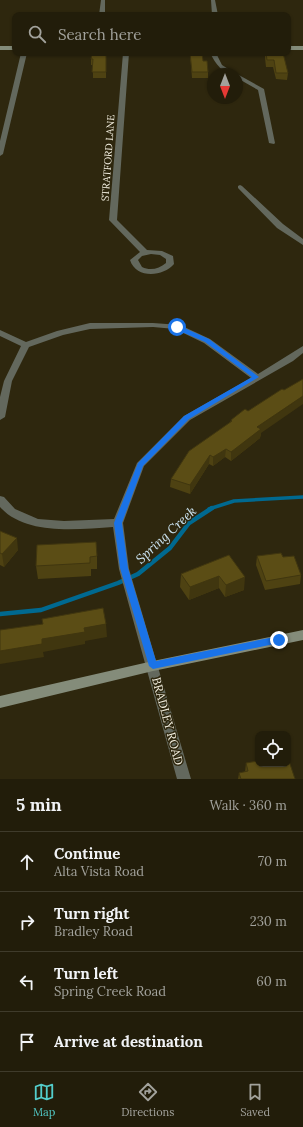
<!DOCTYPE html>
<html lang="en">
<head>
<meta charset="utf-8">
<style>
	:root { --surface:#221d0a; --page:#2e2a18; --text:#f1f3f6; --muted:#a2a29c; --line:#3f3b2b; --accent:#53cdcb }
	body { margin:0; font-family:Lora,serif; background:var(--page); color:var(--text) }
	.controls { position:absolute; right:12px; bottom:12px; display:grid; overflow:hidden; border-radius:8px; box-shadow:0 1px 3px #0004 }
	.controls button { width:36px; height:36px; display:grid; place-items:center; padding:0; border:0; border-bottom:1px solid var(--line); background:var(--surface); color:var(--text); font:20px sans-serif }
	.compass { position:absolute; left:207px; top:68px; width:36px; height:36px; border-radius:50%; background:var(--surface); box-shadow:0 1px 3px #0004; rotate:180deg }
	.stop { position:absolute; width:12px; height:12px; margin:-9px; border:3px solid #1a73e8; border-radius:50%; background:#fff }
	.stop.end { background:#1a73e8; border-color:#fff; box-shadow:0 1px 4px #0008 }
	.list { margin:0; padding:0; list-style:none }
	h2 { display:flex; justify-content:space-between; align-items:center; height:52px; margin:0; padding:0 16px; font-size:17px }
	h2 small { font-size:13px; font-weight:400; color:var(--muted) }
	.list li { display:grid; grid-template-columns:26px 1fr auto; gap:12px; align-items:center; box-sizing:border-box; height:60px; padding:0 16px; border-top:1px solid var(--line) }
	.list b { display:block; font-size:15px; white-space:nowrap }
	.list p { margin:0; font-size:13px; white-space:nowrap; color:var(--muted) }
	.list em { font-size:13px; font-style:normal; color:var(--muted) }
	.icon { flex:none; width:22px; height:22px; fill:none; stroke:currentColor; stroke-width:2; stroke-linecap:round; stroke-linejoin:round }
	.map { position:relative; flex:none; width:303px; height:779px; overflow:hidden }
	.search { position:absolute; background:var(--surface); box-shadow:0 1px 3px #0004; left:12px; right:12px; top:12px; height:44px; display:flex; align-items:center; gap:10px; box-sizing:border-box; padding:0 14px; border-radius:8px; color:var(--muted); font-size:15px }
	.sheet { height:292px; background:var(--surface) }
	nav { display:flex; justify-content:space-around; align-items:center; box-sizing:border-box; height:56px; border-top:1px solid var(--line); background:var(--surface); font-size:11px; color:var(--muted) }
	nav a { display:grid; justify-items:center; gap:2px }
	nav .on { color:var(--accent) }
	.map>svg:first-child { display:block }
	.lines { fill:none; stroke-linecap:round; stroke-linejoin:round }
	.stream-far1 { stroke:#006990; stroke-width:3.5 }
	.stream { stroke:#006990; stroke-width:4.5 }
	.street { fill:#63685d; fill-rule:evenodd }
	.secondary { fill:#848c7a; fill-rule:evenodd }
	.wall { fill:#4e4212 }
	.shaded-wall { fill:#40360f }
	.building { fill:#5b4d15; stroke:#40360f }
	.route { fill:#1a73e8 }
	.labels { text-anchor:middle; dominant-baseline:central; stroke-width:3; stroke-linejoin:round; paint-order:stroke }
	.far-street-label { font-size:10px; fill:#f4f0e1; stroke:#2e270e }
	.street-label { font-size:12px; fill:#f4f0e1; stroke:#2e270e }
	.water-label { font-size:13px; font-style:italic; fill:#cbe3f0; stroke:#2e270e }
</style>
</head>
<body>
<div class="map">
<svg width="303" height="779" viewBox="0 0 303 779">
	<rect width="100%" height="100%" fill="#2e270e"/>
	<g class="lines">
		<path class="stream-far1" d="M209,509L234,501L303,497"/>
		<path class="stream" d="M0,614L41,610L118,583L138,574L170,548L189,523L212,508"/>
		<path class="street" d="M101,0H105V15H99Z
			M211,0H215L218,15H212Z
			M21,53H27L3,154L0,156V141Z
			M123,53H129L117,220L147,250L162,251L173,256L174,264C163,277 136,279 130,260L140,252L109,220ZM151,254L160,255L166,259V263C159,269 150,271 142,267L138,260L142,256Z
			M210,53H216L222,65L236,74C222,74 216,64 210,53Z
			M237,74L264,89L275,143L274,144L269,143L258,90L237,78Z
			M240,185L242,186L283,224L303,239V245L277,228L238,188V186Z
			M90,323H153L180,325L210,339L258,374L303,346V353L293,361L190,420L144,466L123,523L129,569L191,779H177L119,569L113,527C78,529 26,536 0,507V496L4,497L15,509L38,519L64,521L114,519L137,463L184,416L251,378L204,343L175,329L153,327L90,329L63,335L29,347L12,381L5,417L0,420V397L4,381L21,346L0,336V330L26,342L57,331Z"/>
		<path class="secondary" d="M0,46H15V50H0Z
			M288,46H303V50H288Z
			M303,630V640L153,671L0,708V696L153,661Z"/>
	</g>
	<path class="wall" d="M190,53H202L203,61L208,72V78H192Z
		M265,53L288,73L287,80L276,79L273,67H266L265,58Z
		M104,54H106V78H93V65H91V59Z
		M231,420L261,433L260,438L231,461L225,457L213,466L209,464L190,494L170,487L171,479L230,423Z
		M0,531L18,550L4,567L0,565Z
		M37,545L97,556V569H91V576L38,579L36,566Z
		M229,555L244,590L225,597L219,588L189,600L180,587L181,574Z
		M257,556L283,557L301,575L300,584L265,590L256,565Z
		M246,763L295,779H238L239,773L245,772Z"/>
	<path class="shaded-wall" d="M303,396V404L261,433L260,438L231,461V452L257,427Z
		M226,449L225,457L213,466V457Z
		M210,455L209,464L190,494V485Z
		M17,538L18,550L4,567L2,554Z
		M219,576V588L189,600L190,587Z
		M245,577L244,590L225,597L226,585Z
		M106,624L107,637L85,641V644L43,652L44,657L0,664V651L42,639L84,628Z"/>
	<path class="building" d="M92,53H104L103,54H106V72H92L93,59H91Z
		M190,53H202L203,61H207L208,72H192Z
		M266,53H283L288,73H276L274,60H267Z
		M303,379V396L257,427L261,429L231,452L226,449L213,457L210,455L190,485L171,479L189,451L232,421L231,420L245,409L248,411L282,389L284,390Z
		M0,531L17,538L2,554L0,553Z
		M96,542L97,556L90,557V563L36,566L37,545Z
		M281,553L283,557L294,556L301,575L266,581L257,556Z
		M229,555L245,577L226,585L219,576L190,587L181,574Z
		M103,608L106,624L84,628L85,632L42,639V644L0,651V630L43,624L42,619Z
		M288,758L295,779H241L239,773L248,771L246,763L258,761V764H288Z"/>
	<path class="route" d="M175,326H180L209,339L259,377L189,419L143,466L122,523L128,568L156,661L279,636L283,640L279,643L153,669L149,666L120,568L114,523L138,463L184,416L252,377L205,342L175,329Z"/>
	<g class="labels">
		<g class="far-street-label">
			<text transform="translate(108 158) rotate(-86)">STRATFORD LANE</text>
		</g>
		<g class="street-label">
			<text transform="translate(168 721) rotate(75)">BRADLEY ROAD</text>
		</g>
		<g class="water-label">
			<text transform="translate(166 535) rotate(-43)">Spring Creek</text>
		</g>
	</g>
</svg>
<div class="controls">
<button><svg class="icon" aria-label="locate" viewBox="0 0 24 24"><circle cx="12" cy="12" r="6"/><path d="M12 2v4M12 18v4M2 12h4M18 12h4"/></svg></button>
</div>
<svg class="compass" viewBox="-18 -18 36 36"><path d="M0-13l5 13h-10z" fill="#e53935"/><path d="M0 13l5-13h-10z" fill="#a2a29c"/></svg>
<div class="stop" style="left:177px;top:327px"></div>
<div class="stop end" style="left:279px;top:640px"></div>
<div class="search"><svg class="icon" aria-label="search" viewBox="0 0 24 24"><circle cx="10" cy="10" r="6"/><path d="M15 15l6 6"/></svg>Search here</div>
</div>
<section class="sheet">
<h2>5 min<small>Walk · 360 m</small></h2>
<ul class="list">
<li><svg class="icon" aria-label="ahead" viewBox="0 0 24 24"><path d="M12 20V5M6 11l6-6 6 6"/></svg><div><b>Continue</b><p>Alta Vista Road</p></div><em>70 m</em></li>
<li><svg class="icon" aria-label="right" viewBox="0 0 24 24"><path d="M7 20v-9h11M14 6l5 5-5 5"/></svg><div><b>Turn right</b><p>Bradley Road</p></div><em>230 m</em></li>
<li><svg class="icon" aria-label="left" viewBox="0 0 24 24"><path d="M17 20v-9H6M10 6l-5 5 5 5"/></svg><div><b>Turn left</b><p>Spring Creek Road</p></div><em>60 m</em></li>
<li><svg class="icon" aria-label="arrive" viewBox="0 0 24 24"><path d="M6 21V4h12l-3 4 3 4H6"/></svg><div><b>Arrive at destination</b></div></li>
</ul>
</section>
<nav>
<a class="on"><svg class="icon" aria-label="map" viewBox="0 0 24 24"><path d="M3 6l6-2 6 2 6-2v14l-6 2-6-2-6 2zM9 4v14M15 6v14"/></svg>Map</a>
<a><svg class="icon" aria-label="directions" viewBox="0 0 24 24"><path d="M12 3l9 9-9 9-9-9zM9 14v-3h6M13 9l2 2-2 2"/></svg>Directions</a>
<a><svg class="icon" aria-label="saved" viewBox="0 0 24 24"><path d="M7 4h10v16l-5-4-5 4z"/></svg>Saved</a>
</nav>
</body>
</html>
